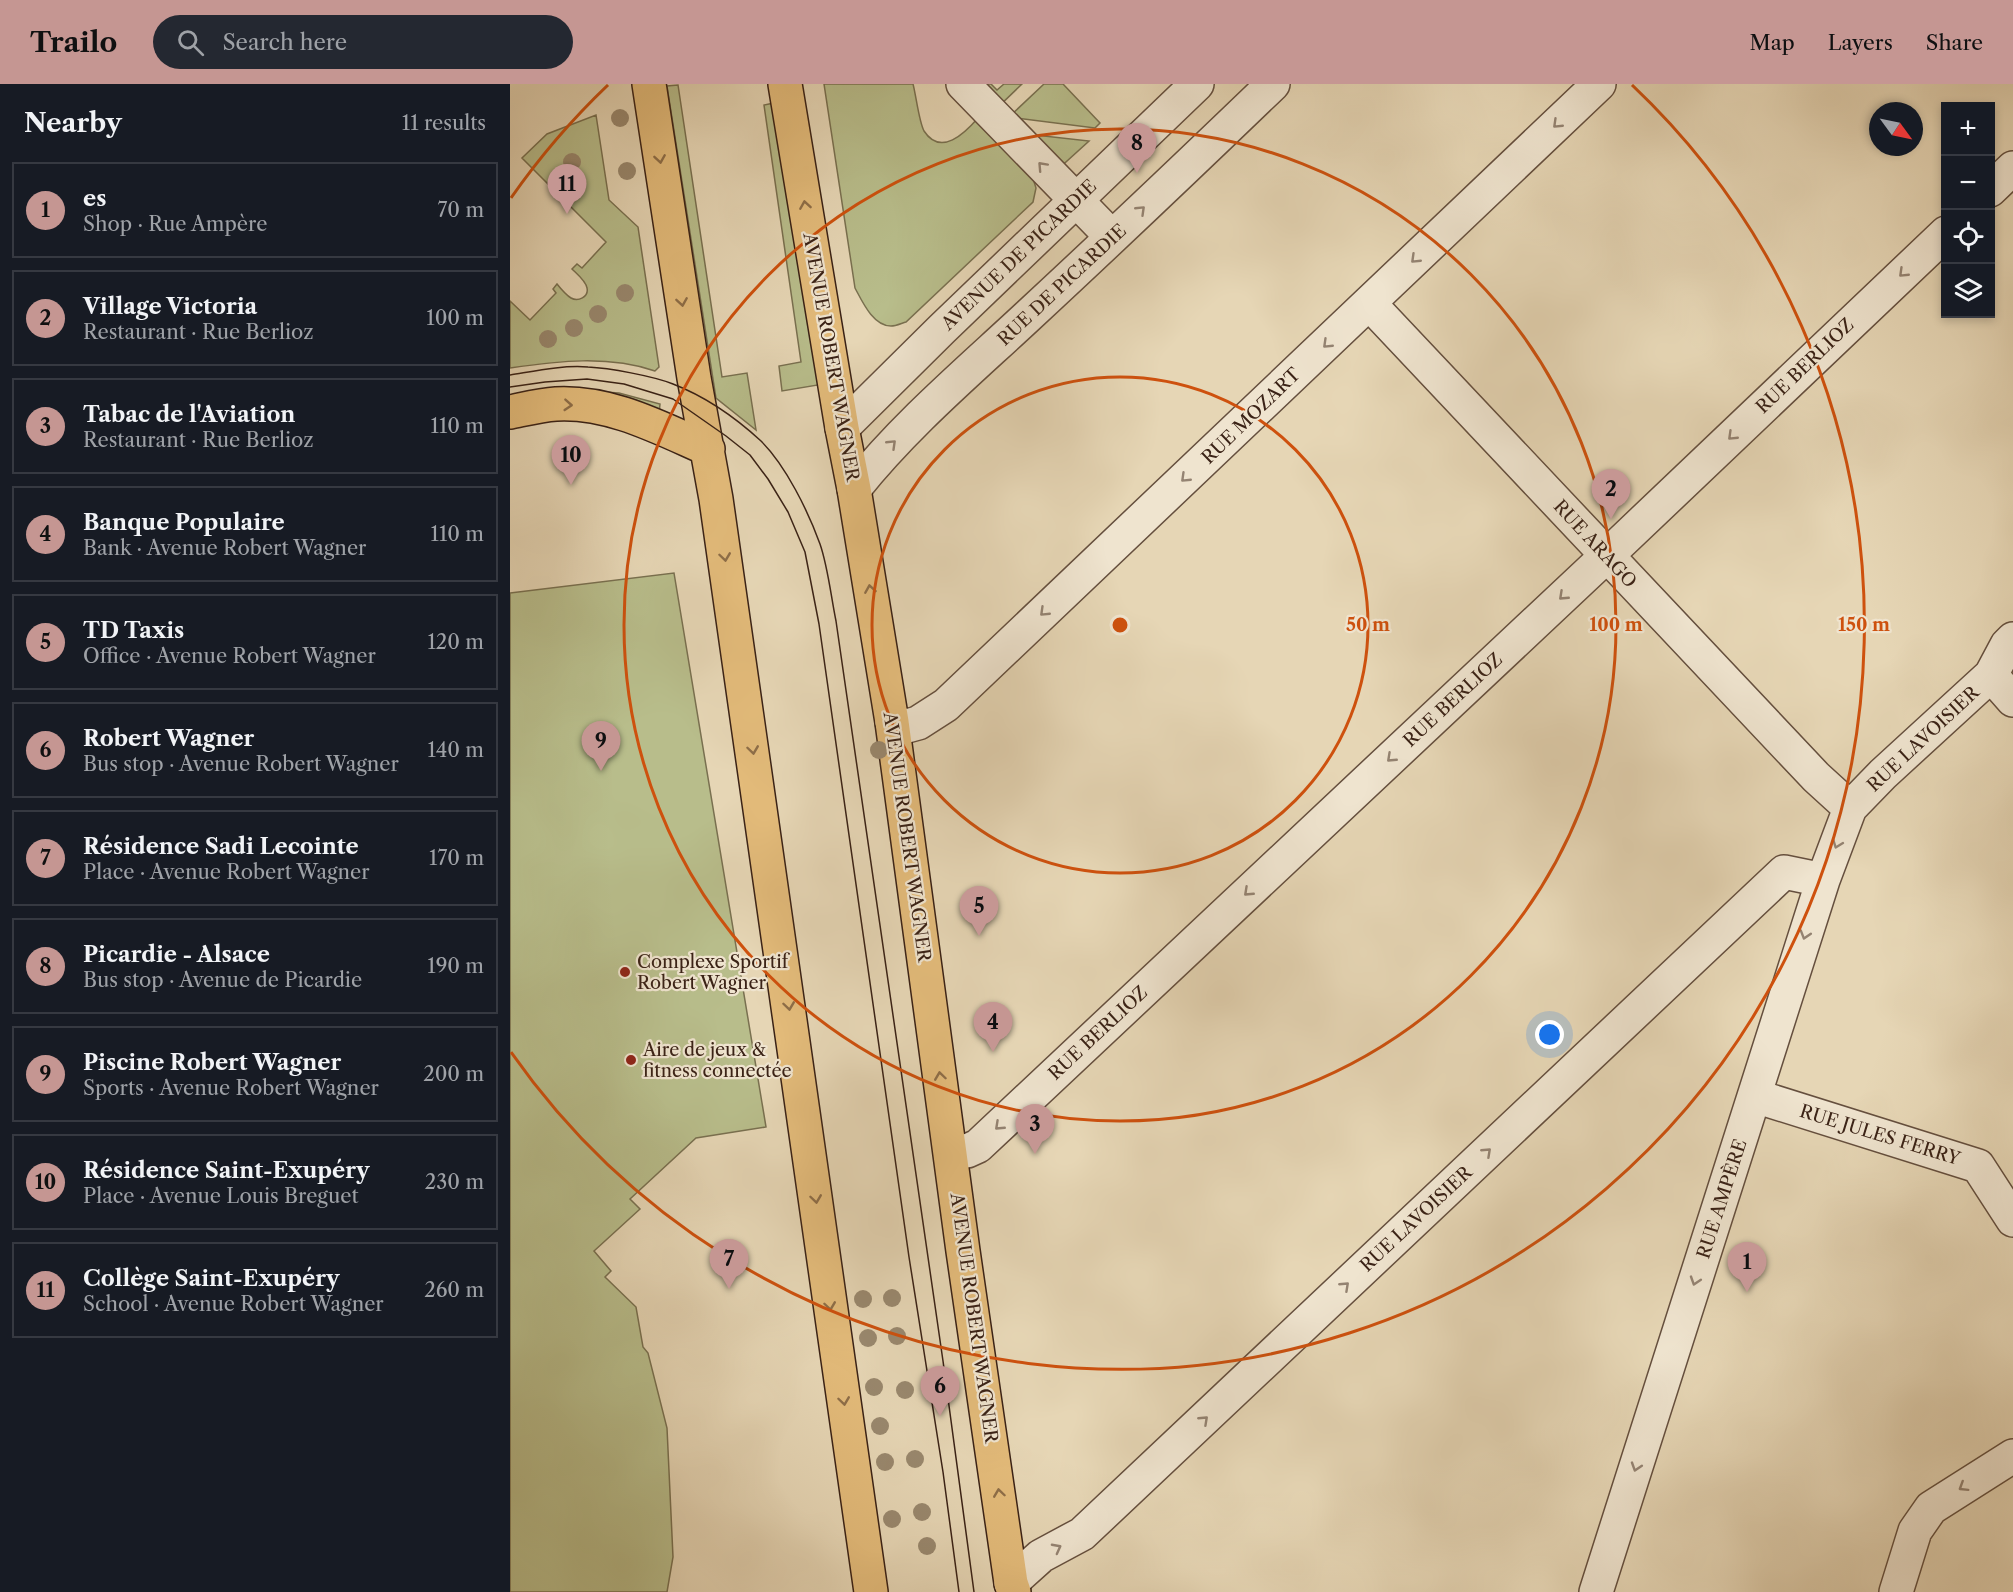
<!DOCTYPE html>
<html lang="en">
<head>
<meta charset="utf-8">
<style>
	:root { --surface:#171b24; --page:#242831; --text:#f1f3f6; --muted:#9ea1a6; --line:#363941; --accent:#c59692 }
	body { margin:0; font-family:"Libre Caslon Text",serif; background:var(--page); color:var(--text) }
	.controls { position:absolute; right:18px; top:18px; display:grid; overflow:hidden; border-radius:0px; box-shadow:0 3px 9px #0003 }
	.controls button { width:54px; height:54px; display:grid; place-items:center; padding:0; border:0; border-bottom:2px solid var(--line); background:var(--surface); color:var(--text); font:30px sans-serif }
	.compass { position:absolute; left:1359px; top:18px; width:54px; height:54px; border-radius:50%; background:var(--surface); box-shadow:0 3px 9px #0003; rotate:123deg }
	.you { position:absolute; left:1040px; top:951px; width:21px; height:21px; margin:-15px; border:4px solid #fff; border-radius:50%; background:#1a73e8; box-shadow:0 0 0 9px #1a73e833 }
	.badge { display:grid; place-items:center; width:39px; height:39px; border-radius:50%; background:var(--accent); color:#111; font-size:20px; font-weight:700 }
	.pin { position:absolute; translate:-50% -50px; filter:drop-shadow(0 2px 3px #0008) }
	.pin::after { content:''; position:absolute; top:32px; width:21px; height:18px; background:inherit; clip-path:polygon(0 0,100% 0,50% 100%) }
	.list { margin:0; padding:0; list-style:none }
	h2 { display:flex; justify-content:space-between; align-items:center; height:78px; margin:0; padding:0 24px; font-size:26px }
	h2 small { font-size:20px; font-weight:400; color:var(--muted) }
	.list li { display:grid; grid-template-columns:39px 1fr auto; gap:18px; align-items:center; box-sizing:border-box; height:96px; margin:0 12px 12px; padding:0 12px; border:2px solid var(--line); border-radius:0px }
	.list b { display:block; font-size:22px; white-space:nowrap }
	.list p { margin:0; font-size:20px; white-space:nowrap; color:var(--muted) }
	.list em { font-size:20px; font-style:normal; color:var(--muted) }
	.icon { flex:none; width:33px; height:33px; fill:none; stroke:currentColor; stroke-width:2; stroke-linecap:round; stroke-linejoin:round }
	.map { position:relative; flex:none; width:1503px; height:1508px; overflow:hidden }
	header { display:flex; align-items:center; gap:36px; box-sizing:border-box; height:84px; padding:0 30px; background:var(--accent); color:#111 }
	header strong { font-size:28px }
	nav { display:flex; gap:33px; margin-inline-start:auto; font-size:21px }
	.search { width:420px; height:54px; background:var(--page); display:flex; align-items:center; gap:15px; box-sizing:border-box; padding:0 21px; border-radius:33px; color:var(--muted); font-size:22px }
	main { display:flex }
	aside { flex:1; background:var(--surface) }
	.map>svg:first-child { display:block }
	.green { fill:#b8bd8b; stroke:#797050; stroke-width:1.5 }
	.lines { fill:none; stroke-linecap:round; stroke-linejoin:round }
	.minor-casing { stroke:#654f3e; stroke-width:36 }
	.major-casing { stroke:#3a2216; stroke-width:36 }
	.minor { stroke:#efe4cf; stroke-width:33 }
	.major { stroke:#e3bb7a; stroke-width:33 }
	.tram { stroke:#3a2216; stroke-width:1.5 }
	.tree { fill:#99886e }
	.oneway { stroke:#948372 }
	.oneway2 { stroke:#8e6e48 }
	.ring { fill:none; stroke:#ce510e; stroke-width:3 }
	.poi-dot { fill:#8f2418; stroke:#efe4cf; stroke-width:2 }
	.labels { text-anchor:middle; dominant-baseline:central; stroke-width:4.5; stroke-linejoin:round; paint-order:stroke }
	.street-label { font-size:18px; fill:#3a2216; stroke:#efe4cf }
	.poi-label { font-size:18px; fill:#3a2216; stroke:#efe4cf; text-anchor:start }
	.centre { fill:#ce510e; stroke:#efe4cf; stroke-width:3 }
	.ring-label { font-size:18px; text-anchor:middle; font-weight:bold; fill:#ce510e; stroke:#efe4cf; stroke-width:4.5; stroke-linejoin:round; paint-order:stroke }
</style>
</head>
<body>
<header>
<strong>Trailo</strong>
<div class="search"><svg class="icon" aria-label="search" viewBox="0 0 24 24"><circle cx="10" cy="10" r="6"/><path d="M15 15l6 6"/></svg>Search here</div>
<nav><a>Map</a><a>Layers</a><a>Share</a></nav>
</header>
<main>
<aside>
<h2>Nearby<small>11 results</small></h2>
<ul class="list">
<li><span class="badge">1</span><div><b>es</b><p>Shop · Rue Ampère</p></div><em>70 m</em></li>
<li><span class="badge">2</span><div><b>Village Victoria</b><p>Restaurant · Rue Berlioz</p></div><em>100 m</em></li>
<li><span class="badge">3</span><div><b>Tabac de l'Aviation</b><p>Restaurant · Rue Berlioz</p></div><em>110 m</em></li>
<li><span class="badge">4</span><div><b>Banque Populaire</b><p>Bank · Avenue Robert Wagner</p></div><em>110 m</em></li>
<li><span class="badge">5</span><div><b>TD Taxis</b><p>Office · Avenue Robert Wagner</p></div><em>120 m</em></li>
<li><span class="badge">6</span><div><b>Robert Wagner</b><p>Bus stop · Avenue Robert Wagner</p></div><em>140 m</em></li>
<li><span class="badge">7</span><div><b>Résidence Sadi Lecointe</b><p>Place · Avenue Robert Wagner</p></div><em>170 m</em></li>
<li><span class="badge">8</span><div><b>Picardie - Alsace</b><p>Bus stop · Avenue de Picardie</p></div><em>190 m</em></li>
<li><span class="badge">9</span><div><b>Piscine Robert Wagner</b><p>Sports · Avenue Robert Wagner</p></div><em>200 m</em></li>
<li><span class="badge">10</span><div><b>Résidence Saint-Exupéry</b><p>Place · Avenue Louis Breguet</p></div><em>230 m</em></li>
<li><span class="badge">11</span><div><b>Collège Saint-Exupéry</b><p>School · Avenue Robert Wagner</p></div><em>260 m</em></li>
</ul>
</aside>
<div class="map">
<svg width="1503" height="1508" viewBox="0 0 1503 1508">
	<rect width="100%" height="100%" fill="#e6d6b5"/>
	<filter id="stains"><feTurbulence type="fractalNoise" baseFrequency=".00333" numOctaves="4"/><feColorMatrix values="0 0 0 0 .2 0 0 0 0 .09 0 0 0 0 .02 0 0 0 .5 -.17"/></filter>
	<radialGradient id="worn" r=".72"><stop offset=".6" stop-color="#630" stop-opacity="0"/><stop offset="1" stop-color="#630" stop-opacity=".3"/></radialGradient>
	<path class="green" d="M314,0H403C406,11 409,38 414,47C431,73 455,49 468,34L521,88L526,104L523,118L396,238C392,239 386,242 381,242C363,242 352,217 345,204Z
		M468,0H481L487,6L494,0H512L486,25Z
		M534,0H553L590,39L585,44L499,33Z
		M168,1L212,293L237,289L246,346L206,314L157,2Z
		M264,19L308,301L272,307L269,282L291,278L254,21Z
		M86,31L99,116L128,143L149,283L145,287C98,271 48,277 0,284V217L20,236L46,209L43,205L47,200C51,205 56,211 61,214C68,218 79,213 77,204C76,197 67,190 62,185L67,180L72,184L96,158L12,74L37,50Z
		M507,49L579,57L546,87Z
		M65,306L109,309L150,320L149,330Z
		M164,489L256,1043L186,1054L120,1115L130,1125L84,1167L101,1187L95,1193L126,1223L133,1263L138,1269L157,1344L163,1473L157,1508H0V509Z"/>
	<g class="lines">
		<g class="minor-casing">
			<path id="minor" d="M453,0L602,153
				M1480,106L1503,84
				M859,219L1306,693L1340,724
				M332,344L432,245L687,0
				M344,405C395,341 459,287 518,232C601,155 682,78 763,0
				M1481,591L1503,616
				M382,638L397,642L408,639L436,621L1089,0
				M1245,1012L1468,1082L1503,1136
				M441,1069L457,1067L468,1062L1107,462L1436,149
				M501,1499L531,1472L572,1450L1274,788L1313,796
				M1086,1508L1313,796L1340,724L1373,690L1481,591L1497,561L1503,555
				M1386,1508L1405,1447L1421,1424L1503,1372"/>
		</g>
		<g class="major-casing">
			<path id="major" d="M139,0L184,294L206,415L361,1508
				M275,0L332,344L344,405L382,638L453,1167L501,1499L504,1508
				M0,328C15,325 31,321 46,320C100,317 150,344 198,365"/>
		</g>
		<use href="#minor" class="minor"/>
		<use href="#major" class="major"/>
		<path class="tram" d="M0,291C25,287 52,281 78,283C99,284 143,292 163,300C194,312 226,334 251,357C276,382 298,427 310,460C318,483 321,513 326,537L433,1277L464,1508
			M0,303L35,298L77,295L114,300L163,315L216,352L240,371L258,395L278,428L295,468L309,540L399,1173L433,1388L449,1508"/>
	</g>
	<g class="tree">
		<circle cx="110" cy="34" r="9"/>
		<circle cx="62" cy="78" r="9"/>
		<circle cx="117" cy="87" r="9"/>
		<circle cx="115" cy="209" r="9"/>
		<circle cx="88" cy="230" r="9"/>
		<circle cx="64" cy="244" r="9"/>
		<circle cx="38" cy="255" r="9"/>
		<circle cx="369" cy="666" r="9"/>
		<circle cx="382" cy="1214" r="9"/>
		<circle cx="353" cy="1215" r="9"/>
		<circle cx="387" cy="1252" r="9"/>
		<circle cx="358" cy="1254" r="9"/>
		<circle cx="364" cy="1303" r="9"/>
		<circle cx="395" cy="1306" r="9"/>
		<circle cx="370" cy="1342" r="9"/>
		<circle cx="405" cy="1375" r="9"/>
		<circle cx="375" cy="1378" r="9"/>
		<circle cx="412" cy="1428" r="9"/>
		<circle cx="382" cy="1435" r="9"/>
		<circle cx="417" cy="1462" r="9"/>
	</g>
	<defs><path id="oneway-chevron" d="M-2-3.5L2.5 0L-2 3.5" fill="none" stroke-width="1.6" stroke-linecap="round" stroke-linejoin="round" transform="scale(1.5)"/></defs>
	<g class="oneway">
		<use href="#oneway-chevron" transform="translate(1047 40) rotate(136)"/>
		<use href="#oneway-chevron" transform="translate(532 82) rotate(-133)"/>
		<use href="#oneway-chevron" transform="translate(631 126) rotate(-44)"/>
		<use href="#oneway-chevron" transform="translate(905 175) rotate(136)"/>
		<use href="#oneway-chevron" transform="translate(1393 189) rotate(136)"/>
		<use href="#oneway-chevron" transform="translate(817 260) rotate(136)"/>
		<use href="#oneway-chevron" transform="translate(1222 352) rotate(136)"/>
		<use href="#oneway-chevron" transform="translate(382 360) rotate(-44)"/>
		<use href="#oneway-chevron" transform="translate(675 394) rotate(136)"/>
		<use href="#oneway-chevron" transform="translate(1053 512) rotate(137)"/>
		<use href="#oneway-chevron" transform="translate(534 528) rotate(136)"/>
		<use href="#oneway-chevron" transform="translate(881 674) rotate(137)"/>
		<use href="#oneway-chevron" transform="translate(1327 760) rotate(111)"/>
		<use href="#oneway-chevron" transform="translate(738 808) rotate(137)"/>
		<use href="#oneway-chevron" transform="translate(1295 851) rotate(107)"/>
		<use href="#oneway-chevron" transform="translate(489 1042) rotate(137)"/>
		<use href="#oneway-chevron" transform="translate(977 1068) rotate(-43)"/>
		<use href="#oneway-chevron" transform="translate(1185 1197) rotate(108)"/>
		<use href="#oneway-chevron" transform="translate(835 1202) rotate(-43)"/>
		<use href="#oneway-chevron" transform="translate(694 1336) rotate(-43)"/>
		<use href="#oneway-chevron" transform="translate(1126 1383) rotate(108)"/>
		<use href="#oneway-chevron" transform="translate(1453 1403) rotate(148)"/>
		<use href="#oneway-chevron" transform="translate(547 1464) rotate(-28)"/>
	</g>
	<g class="oneway2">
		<use href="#oneway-chevron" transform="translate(150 75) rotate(81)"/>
		<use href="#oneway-chevron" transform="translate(295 121) rotate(-99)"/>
		<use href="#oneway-chevron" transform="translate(172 218) rotate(81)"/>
		<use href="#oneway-chevron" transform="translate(58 321) rotate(4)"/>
		<use href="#oneway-chevron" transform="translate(215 473) rotate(82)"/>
		<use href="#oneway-chevron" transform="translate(360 505) rotate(-99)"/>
		<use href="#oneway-chevron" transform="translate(243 666) rotate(82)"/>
		<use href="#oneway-chevron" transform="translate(279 922) rotate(82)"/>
		<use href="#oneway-chevron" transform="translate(430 992) rotate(-98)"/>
		<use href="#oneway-chevron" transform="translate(306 1115) rotate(82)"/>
		<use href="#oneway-chevron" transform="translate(320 1222) rotate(82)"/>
		<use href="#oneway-chevron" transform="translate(334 1317) rotate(82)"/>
		<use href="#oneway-chevron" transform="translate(489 1409) rotate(-98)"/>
	</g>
	<g class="ring">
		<circle cx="610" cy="541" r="248"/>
		<circle cx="610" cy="541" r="496"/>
		<path d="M1 114A744 744 0 0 1 98 1M1122 1A744 744 0 1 1 1 968"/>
	</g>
	<g class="poi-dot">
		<circle cx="115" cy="888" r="6"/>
		<circle cx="121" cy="976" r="6"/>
	</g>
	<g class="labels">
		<g class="street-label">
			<text transform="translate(509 171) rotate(-44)">AVENUE DE PICARDIE</text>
			<text transform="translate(552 201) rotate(-43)">RUE DE PICARDIE</text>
			<text transform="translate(321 273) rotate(80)">AVENUE ROBERT WAGNER</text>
			<text transform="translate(1295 282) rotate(-44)">RUE BERLIOZ</text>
			<text transform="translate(741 332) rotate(-44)">RUE MOZART</text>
			<text transform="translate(1085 460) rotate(47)">RUE ARAGO</text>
			<text transform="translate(943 616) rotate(-43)">RUE BERLIOZ</text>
			<text transform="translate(1413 655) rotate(-43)">RUE LAVOISIER</text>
			<text transform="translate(397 753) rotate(82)">AVENUE ROBERT WAGNER</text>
			<text transform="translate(588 949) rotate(-43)">RUE BERLIOZ</text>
			<text transform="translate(1370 1051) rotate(17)">RUE JULES FERRY</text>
			<text transform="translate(1212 1115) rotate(-72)">RUE AMPÈRE</text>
			<text transform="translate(906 1135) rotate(-43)">RUE LAVOISIER</text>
			<text transform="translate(464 1234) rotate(82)">AVENUE ROBERT WAGNER</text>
		</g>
		<g class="poi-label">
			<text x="127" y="878">Complexe Sportif<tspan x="127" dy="21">Robert Wagner</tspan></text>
			<text x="133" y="966">Aire de jeux &amp;<tspan x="133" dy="21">fitness connectée</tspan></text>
		</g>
	</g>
	<circle cx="610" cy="541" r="9" class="centre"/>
	<g class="ring-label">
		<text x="858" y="547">50 m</text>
		<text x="1106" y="547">100 m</text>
		<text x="1354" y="547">150 m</text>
	</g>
	<rect width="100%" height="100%" filter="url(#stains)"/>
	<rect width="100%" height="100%" fill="url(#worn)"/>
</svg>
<div class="controls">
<button>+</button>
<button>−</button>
<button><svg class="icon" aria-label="locate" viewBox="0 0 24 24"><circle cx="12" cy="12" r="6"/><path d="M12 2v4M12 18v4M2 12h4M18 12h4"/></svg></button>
<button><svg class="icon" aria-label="layers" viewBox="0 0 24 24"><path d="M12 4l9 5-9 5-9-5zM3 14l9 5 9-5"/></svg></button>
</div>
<svg class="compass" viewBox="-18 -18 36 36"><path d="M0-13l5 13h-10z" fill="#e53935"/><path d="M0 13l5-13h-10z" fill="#9ea1a6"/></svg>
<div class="you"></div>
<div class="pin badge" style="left:1237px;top:1208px">1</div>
<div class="pin badge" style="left:1101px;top:435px">2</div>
<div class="pin badge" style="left:525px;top:1070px">3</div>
<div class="pin badge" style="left:483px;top:968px">4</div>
<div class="pin badge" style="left:469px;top:852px">5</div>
<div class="pin badge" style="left:430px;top:1332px">6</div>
<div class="pin badge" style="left:219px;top:1205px">7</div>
<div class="pin badge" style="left:627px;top:89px">8</div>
<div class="pin badge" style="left:91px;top:687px">9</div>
<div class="pin badge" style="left:61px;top:401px">10</div>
<div class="pin badge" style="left:57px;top:130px">11</div>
</div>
</main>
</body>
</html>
